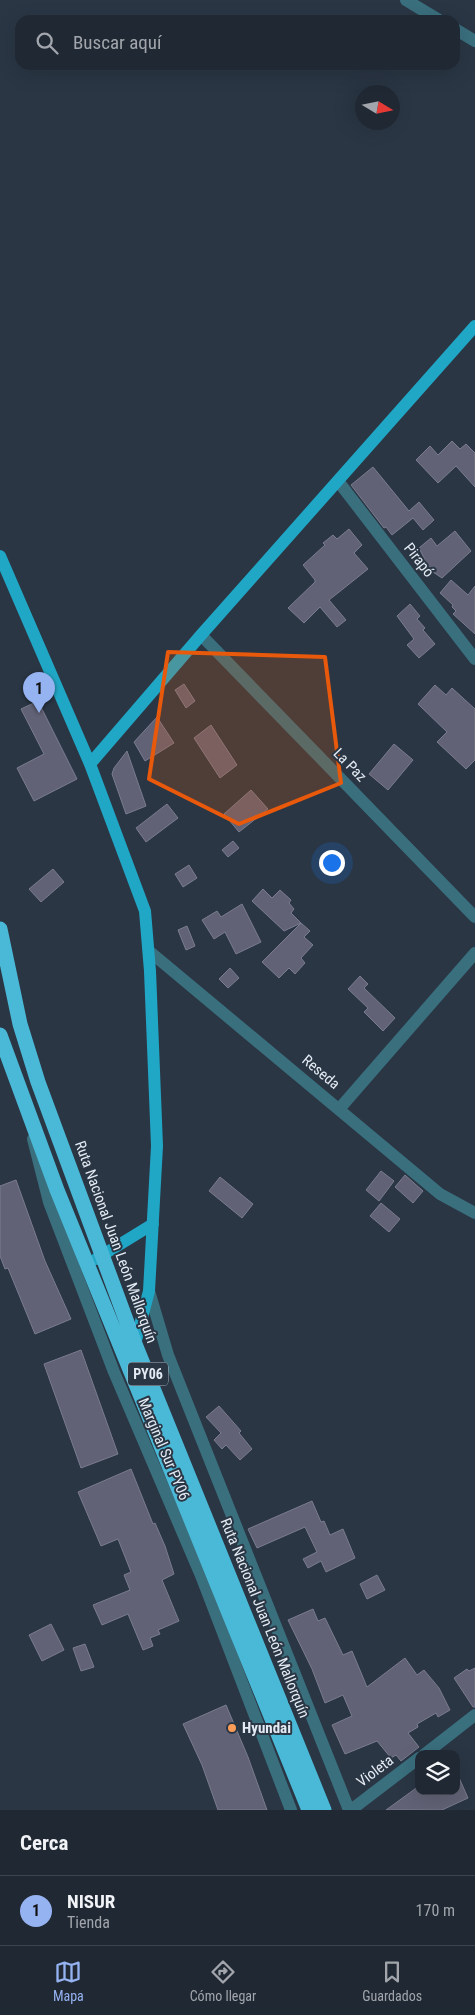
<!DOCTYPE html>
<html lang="es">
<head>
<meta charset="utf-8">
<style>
	:root { --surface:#202833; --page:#2d343f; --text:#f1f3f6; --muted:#a2a6ac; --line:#3d444e; --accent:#95b2f1 }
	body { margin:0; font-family:"Roboto Condensed",sans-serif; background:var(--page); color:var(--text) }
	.controls { position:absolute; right:15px; bottom:15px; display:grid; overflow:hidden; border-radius:10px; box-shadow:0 5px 20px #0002 }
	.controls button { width:45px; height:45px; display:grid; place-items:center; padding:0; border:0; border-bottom:1px solid var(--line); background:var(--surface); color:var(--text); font:25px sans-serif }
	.compass { position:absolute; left:355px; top:85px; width:45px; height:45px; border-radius:50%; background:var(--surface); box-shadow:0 5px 20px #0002; rotate:100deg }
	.you { position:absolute; left:331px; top:862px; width:18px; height:18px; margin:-12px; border:4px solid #fff; border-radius:50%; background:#1a73e8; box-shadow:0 0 0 8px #1a73e833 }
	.badge { display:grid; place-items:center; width:32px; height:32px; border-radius:50%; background:var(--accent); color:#111; font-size:16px; font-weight:700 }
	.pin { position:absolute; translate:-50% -41px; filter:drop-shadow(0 1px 2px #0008) }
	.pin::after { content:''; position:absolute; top:26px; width:18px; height:15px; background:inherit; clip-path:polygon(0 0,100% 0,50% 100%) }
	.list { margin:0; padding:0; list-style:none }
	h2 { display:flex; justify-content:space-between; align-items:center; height:65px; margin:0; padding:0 20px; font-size:21px }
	h2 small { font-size:16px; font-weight:400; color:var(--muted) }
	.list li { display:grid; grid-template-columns:32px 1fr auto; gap:15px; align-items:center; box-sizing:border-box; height:70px; padding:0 20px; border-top:1px solid var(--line) }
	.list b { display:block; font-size:19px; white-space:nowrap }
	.list p { margin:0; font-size:16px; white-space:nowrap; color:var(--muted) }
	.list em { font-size:16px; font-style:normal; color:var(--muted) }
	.icon { flex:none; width:28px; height:28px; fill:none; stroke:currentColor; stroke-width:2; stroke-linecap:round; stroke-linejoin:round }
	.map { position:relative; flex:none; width:475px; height:1810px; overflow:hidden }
	.search { position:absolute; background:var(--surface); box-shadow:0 5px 20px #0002; left:15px; right:15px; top:15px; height:55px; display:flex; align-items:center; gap:12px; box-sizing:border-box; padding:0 18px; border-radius:15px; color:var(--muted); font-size:19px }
	.sheet { height:135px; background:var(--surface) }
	nav { display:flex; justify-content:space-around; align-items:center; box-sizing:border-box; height:70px; border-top:1px solid var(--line); background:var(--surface); font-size:14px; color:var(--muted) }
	nav a { display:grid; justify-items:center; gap:2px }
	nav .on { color:var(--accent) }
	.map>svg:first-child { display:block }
	.building { fill:#616275; stroke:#7b7c8f }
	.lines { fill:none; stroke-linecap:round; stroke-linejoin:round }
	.minor { stroke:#3a6f7e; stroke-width:12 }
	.major { stroke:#21a7c6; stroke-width:12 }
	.highway { stroke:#4ab9d7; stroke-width:15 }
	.marked { fill:#e8590c; fill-opacity:0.2; stroke:#e8590c; stroke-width:4; stroke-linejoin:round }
	.poi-dot { fill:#fd9c57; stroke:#2a3644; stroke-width:2 }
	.labels { text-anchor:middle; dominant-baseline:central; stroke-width:4; stroke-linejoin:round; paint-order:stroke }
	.shield { fill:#2a3644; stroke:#acb5bf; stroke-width:1 }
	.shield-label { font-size:14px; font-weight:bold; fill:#e4ebf4 }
	.street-label { font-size:15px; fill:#e4ebf4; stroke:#2a3644 }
	.poi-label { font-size:15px; font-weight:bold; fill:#e4ebf4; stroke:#2a3644; text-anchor:start }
</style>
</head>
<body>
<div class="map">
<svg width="475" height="1810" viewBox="0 0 475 1810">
	<rect width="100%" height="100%" fill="#2a3644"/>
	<path class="building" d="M452,441L460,449L466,444L475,453V487L456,466L438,483L416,460L430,446L438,455Z
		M373,467L409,511L419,502L434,520L423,530L413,518L392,535L386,527L384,528L351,485Z
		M349,529L362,545L354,553L368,569L329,600L346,620L337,627L320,607L304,623L288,608L315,582V580L303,565L325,545L323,543L333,535L337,539Z
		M455,531L471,551L442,578L430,570L419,548L431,538L437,546Z
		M451,580L468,595L475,586V634L453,614L456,611L452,607L453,605L440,593Z
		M410,604L420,616L417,619L425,628L423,630L435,644L419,658L407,645L414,639L397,616Z
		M184,684L195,701L186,708L175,690Z
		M435,685L446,695L452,688L475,709V760L466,769L437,742L447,732L418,704Z
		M38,701L77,779L34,801L17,768L44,754L21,709Z
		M157,717L174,743L145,761L134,742Z
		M211,725L237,765L220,778L194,738Z
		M394,744L413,760L388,790L369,774Z
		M127,751L146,806L126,814L112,774L114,768Z
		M251,790L268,809L239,832L224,814Z
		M167,804L178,818L146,842L136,828Z
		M233,841L239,848L228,857L222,850Z
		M189,865L197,878L183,887L175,874Z
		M53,869L64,882L41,902L29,889Z
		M263,889L272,898L280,890L291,900L289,903L294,909L291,913L301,923L284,931L252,901Z
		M242,904L261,942L236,954L225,932L214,939L202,920L217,911L221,917Z
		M301,923L310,931L304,937L313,945L301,958L305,963L295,974L289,968L279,978L262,962Z
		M187,926L195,946L186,950L178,930Z
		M230,968L239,978L228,988L219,979Z
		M360,976L368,984L364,988L395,1018L383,1031L364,1012L368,1008L348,989Z
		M381,1171L394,1181L379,1201L366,1190Z
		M405,1175L423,1191L413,1203L395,1187Z
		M220,1177L253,1204L242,1218L209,1191Z
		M16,1180L45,1261L71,1319L35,1334L8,1268L5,1269L0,1256V1186Z
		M381,1203L400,1219L389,1232L370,1216Z
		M81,1350L118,1454L81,1468L44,1364Z
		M219,1406L241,1431L239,1433L252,1449L240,1460L226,1445L222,1449L214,1440L221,1433L206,1417Z
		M131,1469L153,1524L155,1523L165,1546L174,1574L162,1580L179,1621L158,1630L160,1634L150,1638L153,1646L143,1650L128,1614L102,1625L93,1605L130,1590L124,1575L131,1572L118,1539L101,1546L78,1492Z
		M312,1501L321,1522L324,1521L330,1535L343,1529L355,1558L326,1572L321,1561L308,1568L303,1559L317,1552L305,1527L257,1548L248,1529Z
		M377,1575L385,1590L367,1599L360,1584Z
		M313,1609L318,1621L325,1618L343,1655L352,1651L367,1687L405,1658L417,1675L424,1670L439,1688L450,1710L438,1717L436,1713L417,1724L418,1727L408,1733L419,1747L401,1761L396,1755L391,1758L377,1741L345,1754L332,1725L352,1716L343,1695L325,1703L312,1669L288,1620Z
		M51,1624L64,1650L42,1661L29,1635Z
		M85,1644L94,1667L81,1671L73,1648Z
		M475,1668V1707H473L454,1678L467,1669L469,1671Z
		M226,1705L248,1757L267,1810H218L202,1765L183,1724Z
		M456,1771L468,1798L442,1810H386L419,1786V1791H456Z"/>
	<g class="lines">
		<path class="minor" d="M406,0L439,20
			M455,29L475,41
			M338,481L475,659
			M201,635L475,917
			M149,951L440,1194L475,1213
			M340,1108L475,953
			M33,1139L49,1202L114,1372L202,1578L291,1810
			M149,1291L168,1355L349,1810
			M425,1754L475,1715
			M351,1810L419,1758"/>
		<path class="major" d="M0,556L90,764L145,911L150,971L157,1146L149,1291L135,1344
			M90,764L201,635L475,326
			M96,1259L153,1224"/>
		<path class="highway" d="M0,929L20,1024L38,1082L135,1344L324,1810
			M0,1035L57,1190L309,1810"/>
	</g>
	<path class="marked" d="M168,652L325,657L341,783L239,824L149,779Z"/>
	<circle class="poi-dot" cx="232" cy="1728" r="5"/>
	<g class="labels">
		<rect class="shield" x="128" y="1362.5" width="40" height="23" rx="4"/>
		<g class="shield-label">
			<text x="148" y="1374">PY06</text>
		</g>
		<g class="street-label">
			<text transform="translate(419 560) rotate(52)">Pirapó</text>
			<text transform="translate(350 765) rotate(46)">La Paz</text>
			<text transform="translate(321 1072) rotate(40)">Reseda</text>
			<text transform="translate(116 1242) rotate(70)">Ruta Nacional Juan León Mallorquín</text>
			<text transform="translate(164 1449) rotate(67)">Marginal Sur PY06</text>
			<text transform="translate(265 1618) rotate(68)">Ruta Nacional Juan León Mallorquín</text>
			<text transform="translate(375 1771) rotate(-37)">Violeta</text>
		</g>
		<g class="poi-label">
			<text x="242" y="1728">Hyundai</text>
		</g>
	</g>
</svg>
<div class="controls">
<button><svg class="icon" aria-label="layers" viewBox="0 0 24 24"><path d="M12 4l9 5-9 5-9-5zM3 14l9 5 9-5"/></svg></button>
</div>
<svg class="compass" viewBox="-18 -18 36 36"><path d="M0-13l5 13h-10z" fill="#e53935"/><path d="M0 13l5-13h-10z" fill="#a2a6ac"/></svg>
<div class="you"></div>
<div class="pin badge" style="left:39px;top:713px">1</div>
<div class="search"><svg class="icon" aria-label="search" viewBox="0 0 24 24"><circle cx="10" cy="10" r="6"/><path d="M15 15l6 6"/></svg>Buscar aquí</div>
</div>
<section class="sheet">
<h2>Cerca<small></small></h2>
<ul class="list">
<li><span class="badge">1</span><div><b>NISUR</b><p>Tienda</p></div><em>170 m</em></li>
</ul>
</section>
<nav>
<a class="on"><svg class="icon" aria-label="map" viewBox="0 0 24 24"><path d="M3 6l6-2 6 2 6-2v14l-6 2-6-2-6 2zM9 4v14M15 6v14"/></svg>Mapa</a>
<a><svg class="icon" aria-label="directions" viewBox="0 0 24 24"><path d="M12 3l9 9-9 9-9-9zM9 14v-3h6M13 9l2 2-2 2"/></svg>Cómo llegar</a>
<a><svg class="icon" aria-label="saved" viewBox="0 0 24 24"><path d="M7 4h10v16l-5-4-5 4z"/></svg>Guardados</a>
</nav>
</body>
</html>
